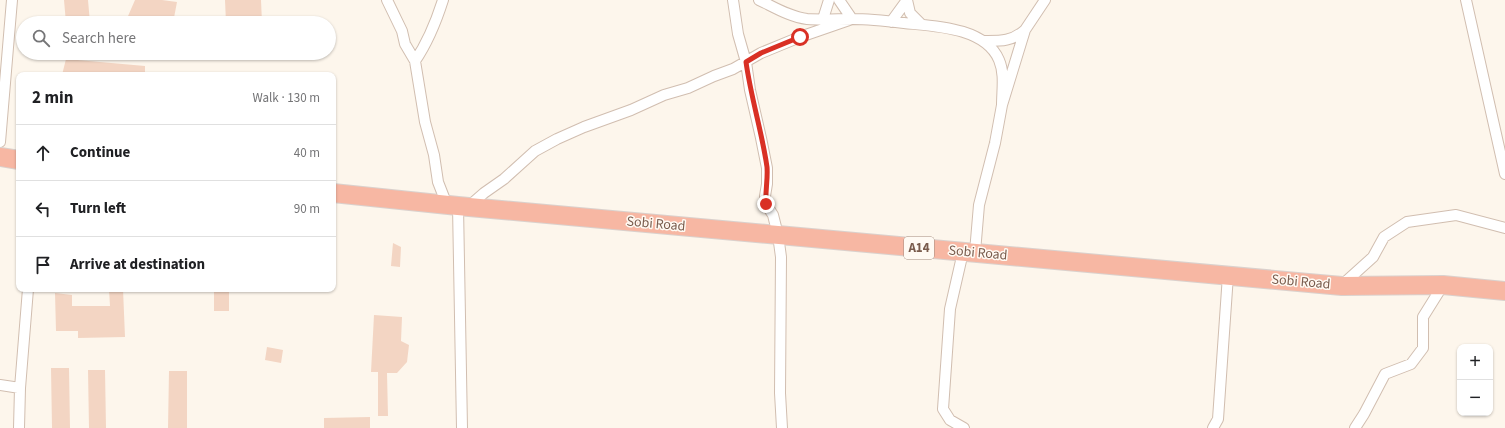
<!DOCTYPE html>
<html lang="en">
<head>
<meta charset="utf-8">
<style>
	:root { --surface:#fff; --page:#f2f2f2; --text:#202124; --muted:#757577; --line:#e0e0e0 }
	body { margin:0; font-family:"Source Sans 3",sans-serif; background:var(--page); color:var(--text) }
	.controls { position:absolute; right:12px; bottom:12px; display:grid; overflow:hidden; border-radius:8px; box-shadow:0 1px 3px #0004 }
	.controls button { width:36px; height:36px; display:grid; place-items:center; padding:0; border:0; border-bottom:1px solid var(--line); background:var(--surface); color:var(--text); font:20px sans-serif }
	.stop { position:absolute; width:12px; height:12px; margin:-9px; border:3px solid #d93025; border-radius:50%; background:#fff }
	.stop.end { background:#d93025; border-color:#fff; box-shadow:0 1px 4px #0008 }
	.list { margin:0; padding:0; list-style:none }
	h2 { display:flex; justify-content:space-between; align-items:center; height:52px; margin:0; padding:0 16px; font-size:17px }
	h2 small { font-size:13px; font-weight:400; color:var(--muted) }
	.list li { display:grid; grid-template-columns:26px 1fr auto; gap:12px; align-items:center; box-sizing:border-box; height:56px; padding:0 16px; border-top:1px solid var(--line) }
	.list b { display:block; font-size:15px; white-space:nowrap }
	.list em { font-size:13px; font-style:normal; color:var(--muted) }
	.icon { flex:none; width:22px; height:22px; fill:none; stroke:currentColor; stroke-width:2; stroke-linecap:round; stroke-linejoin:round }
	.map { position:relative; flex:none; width:1505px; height:428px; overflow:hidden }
	.search { position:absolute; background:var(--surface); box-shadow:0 1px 3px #0004; left:16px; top:16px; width:320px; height:44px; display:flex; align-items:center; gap:10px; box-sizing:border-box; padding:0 14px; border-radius:22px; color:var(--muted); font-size:15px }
	.panel { position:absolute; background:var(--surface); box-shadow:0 1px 3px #0004; left:16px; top:72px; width:320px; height:220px; border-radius:8px }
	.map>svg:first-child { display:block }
	.building { fill:#f3d5c3 }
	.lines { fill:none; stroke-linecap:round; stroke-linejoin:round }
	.street-casing { stroke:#d1beb0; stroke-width:12 }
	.highway-casing { stroke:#dad1cd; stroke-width:20 }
	.street { stroke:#fff; stroke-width:10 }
	.highway { stroke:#f7b7a3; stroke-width:18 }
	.route { stroke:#d93025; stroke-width:5 }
	.labels { text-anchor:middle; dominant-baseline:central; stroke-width:3; stroke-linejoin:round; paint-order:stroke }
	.shield { fill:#fffaf3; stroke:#a28b7f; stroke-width:1 }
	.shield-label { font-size:13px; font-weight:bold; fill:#7a5c4d }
	.street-label { font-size:14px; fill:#7a5c4d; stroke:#fffaf3 }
</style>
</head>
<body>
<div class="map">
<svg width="1505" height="428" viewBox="0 0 1505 428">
	<rect width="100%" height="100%" fill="#fdf6ec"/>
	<path class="building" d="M64,0H88L90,23H66Z
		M135,0H162L177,2L173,23H125Z
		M225,0H261L262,23H226Z
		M66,59L145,66V75H62Z
		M393,243L401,247L400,267L391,266Z
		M109,289H123L125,337L78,338V331H56L55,293L72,295V306H110Z
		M214,289H229V311H214Z
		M374,315L402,317L401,341L409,345L407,362L397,373H387L388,416H378V372H371Z
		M267,347L283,350L281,363L265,360Z
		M51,368H69L70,428H52Z
		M88,370H105L106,428H89Z
		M169,371H187V428H168Z
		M370,417V428H324V418Z"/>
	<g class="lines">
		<g class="street-casing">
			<path id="street" d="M387,0L402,31L405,44L415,61L425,122L434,155L438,182L447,205
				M733,0L738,34L746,62L750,90L761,138L767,168V184L765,196L766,204L773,215L778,235L781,257L780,393L782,428
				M759,0C774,7 790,17 807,19C822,20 838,19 853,19C870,19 887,21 904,23C933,26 985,27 999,60C1005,74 1002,90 1002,105
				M907,0L910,13L921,24
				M1466,0L1505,174
				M823,19L829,0
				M891,22L907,0
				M983,41C1000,41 1011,42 1025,30
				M415,61C428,42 436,22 443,0
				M0,142L12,0
				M458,206L462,428
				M468,207L484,193L504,179L535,151L557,139L584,127L631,110L664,95L688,88L714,76L733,69L761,53L800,37L852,19L839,0
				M963,252L950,309L943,409L950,420L964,428
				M975,252L979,205L995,143L1002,105L1025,30L1045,0
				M1342,285L1373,257L1384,237L1407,222L1456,215L1505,228
				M0,385L20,388
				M19,428L20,388L28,289
				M1213,428L1218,419L1228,275
				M1355,428L1364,414L1385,374L1411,364L1423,348V317L1443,285"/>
		</g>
		<g class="highway-casing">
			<path id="highway" d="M0,157L19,160
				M333,193L458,206L1342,286L1443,285L1505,291"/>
		</g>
		<use href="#street" class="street"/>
		<use href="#highway" class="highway"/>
	</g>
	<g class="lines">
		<path class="route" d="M766,204C765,192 768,180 767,167C762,132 751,98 746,62L761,53L800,37"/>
	</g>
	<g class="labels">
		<rect class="shield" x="904" y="237" width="30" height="22" rx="3"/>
		<g class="shield-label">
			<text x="919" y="248">A14</text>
		</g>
		<g class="street-label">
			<text transform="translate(656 224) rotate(5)">Sobi Road</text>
			<text transform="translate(978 253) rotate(5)">Sobi Road</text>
			<text transform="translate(1301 282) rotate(5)">Sobi Road</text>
		</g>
	</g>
</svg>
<div class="controls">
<button>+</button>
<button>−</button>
</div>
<div class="stop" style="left:800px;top:37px"></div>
<div class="stop end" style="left:766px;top:204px"></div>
<div class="search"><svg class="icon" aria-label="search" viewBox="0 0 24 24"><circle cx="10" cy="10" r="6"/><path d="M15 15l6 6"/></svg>Search here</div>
<section class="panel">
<h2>2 min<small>Walk · 130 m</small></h2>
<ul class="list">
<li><svg class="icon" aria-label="ahead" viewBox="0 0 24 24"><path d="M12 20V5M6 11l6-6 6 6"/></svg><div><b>Continue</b></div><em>40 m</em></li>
<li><svg class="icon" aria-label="left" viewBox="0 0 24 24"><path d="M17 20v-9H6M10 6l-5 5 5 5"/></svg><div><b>Turn left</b></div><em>90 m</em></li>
<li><svg class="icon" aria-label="arrive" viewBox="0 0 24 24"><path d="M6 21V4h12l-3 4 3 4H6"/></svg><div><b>Arrive at destination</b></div></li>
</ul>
</section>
</div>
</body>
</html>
